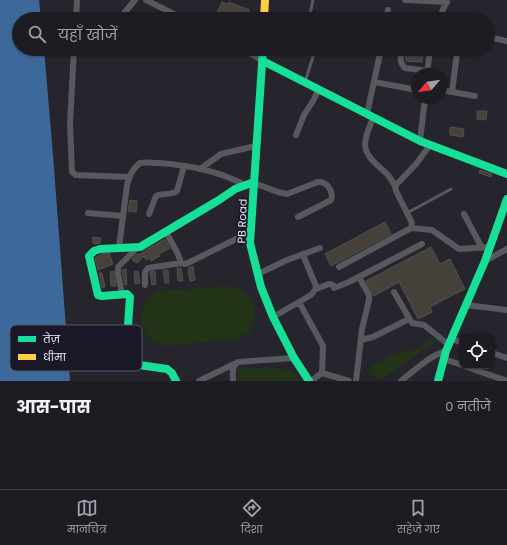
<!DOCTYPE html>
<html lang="hi">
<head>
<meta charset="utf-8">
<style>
	:root { --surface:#1c1c22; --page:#29292f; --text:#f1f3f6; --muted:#a0a1a5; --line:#3a3a40; --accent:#a3a2ad }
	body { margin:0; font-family:Poppins,"Noto Sans Devanagari",sans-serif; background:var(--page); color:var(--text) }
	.controls { position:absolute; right:12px; bottom:12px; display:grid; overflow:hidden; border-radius:8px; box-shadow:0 1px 3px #0004 }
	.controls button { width:36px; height:36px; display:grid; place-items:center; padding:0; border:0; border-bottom:1px solid var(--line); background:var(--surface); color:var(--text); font:20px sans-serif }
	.compass { position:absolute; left:411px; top:68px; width:36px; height:36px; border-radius:50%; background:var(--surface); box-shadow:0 1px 3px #0004; rotate:241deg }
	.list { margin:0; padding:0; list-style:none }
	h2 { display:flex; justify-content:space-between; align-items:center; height:52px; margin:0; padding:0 16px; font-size:17px }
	h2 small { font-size:13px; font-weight:400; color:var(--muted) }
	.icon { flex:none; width:22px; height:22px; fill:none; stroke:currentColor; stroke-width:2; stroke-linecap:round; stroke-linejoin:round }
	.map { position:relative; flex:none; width:507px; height:381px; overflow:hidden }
	.search { position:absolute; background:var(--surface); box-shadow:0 1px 3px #0004; left:12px; right:12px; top:12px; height:44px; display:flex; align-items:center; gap:10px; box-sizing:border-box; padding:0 14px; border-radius:22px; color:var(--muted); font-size:15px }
	.sheet { height:108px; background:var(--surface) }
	nav { display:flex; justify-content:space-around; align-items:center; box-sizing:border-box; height:56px; border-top:1px solid var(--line); background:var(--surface); font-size:11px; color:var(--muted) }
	nav a { display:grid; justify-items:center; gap:2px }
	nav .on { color:var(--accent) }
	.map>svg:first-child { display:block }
	.green { fill:#223317 }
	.water { fill:#3c689a }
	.building { fill:#47413b; stroke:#514f50 }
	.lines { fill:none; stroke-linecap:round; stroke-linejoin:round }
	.lane { stroke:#58595e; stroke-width:3 }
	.street { stroke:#58595e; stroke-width:6 }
	.fast { stroke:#16e098; stroke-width:8 }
	.slow { stroke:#ffcf43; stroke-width:8 }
	.labels { text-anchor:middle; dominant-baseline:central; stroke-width:3.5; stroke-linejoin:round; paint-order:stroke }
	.street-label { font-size:11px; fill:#e6e5f1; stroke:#1a1828 }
	.key { fill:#1a1828; stroke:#575664; stroke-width:1 }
	.key-label { font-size:11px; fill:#e6e5f1 }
</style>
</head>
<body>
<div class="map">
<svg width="507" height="381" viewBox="0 0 507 381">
	<rect width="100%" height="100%" fill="#26252e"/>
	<path class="green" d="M227,286C234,288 244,290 249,296C256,305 257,320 251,329C248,334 241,337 235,339L165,346L154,342L145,333L141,323V314L148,297L158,291Z
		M432,338L438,340L381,380L370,374L372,366L398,352L416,350Z
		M237,368L291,369L301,381H238Z"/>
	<path class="water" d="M0,0H39L41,19H19V49H44L53,155L70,381H0Z"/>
	<path class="building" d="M222,2L228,4L229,2L249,10L248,12L254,15L252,19H226L216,15Z
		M405,49H423L422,62L406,61Z
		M477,111H487L486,120L477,119Z
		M450,127L464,129L463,137L450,135Z
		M480,170L492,174L491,177L479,173Z
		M130,200L137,201L136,212L128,211Z
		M385,222L391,234L331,266L325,254Z
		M93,237L101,238L100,243L94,244V243H93Z
		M165,239L170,248L159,254L160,256L151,261L149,258L146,260L144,256L137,263L133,261L132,259L137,254H142V252Z
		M431,247L440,264L450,259L465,289L430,307L432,312L418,319L399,282L374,296L366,281Z
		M109,253L113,264L98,270L95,258L102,254Z
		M193,266L195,280L190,281L188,268Z
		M177,268H181L183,281H178Z
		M126,269L127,285H125L122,270Z
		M163,270H168L169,283H165Z
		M114,271L116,286H111L110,272Z
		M138,271L140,283L135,284L134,272Z
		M155,271L156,284L152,285L150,272Z
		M99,273H102L105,287L102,288Z"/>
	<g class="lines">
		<path class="lane" d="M309,19L313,0
			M305,82L312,60L315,49
			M407,213L451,189"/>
		<path class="street" d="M146,0L184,19
			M405,0L447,2
			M76,19L77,0
			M119,19L135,0
			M386,19L388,10
			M439,19L447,0
			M488,37L507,41
			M74,49L70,125L72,172L76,175L129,177
			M243,49L263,61
			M401,49C401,56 399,63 405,68L428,71
			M427,74L430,49
			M374,82L417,90
			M441,90L475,96
			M452,92L457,53
			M367,114L381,49
			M373,118C370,126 365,136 365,145C366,158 380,167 388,175C390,178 393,182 395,186
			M296,135L304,115L313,101L319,89
			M420,141L425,98
			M200,169L221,154L256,146
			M254,183L278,192L287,194L318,182C327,181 334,192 331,200L298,217
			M88,213L122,216
			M149,214L156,196C163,192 171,196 177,191L184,166
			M464,214L482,248
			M411,228L412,223L396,191L395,186L416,164L430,145
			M119,247L127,185C129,177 133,168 140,163C146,162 152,163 159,163C187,165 218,171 243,184
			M485,261L507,249
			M181,263L185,264L190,262L238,238
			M339,267L411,228L432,230L459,249L490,247
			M258,274L287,260L320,248
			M145,285V272L148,268L181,263L178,254L166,232
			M316,289L329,284L333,285L334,288L349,282L422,244
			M394,292L412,323L424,325L449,345
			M122,294L118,274V267L137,248
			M299,302L323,346L322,373
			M466,305L507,310
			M273,317L311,295L315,290L316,286L303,255
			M451,338L462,343
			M361,340L373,337L409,319
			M492,353L507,358
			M444,359L462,365
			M464,366L507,381
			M199,381L234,364
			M233,381C233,373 231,367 238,362L294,358
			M313,381L315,378L322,373L349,381
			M356,381L362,329L369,300V295L359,277
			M401,381C415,370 429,356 446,351"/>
		<path class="fast" d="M263,49L250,243L261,287L273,317L294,358L309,381
			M263,61L420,141L507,174
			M176,381L172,373L167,369L132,364L127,361L126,354L130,297L127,294L102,296L98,295L89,256L94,251L100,249L140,247L219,200L235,189L254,182
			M438,381L446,351L485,261L507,199"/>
		<path class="slow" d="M264,19L265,0"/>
	</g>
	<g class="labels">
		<g class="street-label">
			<text transform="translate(242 221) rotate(-88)">PB Road</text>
		</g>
	</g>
	<rect x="10" y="325" width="132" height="46" rx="6" class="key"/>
	<rect x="18" y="336" width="18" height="6" fill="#16e098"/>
	<rect x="18" y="354" width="18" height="6" fill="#ffcf43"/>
	<g class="key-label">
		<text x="43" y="343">तेज़</text>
		<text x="43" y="361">धीमा</text>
	</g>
</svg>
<div class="controls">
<button><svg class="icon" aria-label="locate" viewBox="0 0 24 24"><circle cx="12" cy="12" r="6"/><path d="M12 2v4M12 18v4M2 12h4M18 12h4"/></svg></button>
</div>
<svg class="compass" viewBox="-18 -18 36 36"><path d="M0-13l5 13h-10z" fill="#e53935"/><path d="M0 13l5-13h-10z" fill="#a0a1a5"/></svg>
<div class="search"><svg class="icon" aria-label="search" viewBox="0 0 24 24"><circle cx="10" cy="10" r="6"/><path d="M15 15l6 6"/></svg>यहाँ खोजें</div>
</div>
<section class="sheet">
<h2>आस-पास<small>0 नतीजे</small></h2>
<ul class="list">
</ul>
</section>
<nav>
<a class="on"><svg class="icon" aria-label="map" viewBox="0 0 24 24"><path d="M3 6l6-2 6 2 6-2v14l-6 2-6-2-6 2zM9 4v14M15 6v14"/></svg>मानचित्र</a>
<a><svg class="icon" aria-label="directions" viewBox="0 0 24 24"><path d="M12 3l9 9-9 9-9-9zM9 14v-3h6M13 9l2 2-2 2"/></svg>दिशा</a>
<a><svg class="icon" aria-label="saved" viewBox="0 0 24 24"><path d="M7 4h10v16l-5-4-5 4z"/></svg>सहेजे गए</a>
</nav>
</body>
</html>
